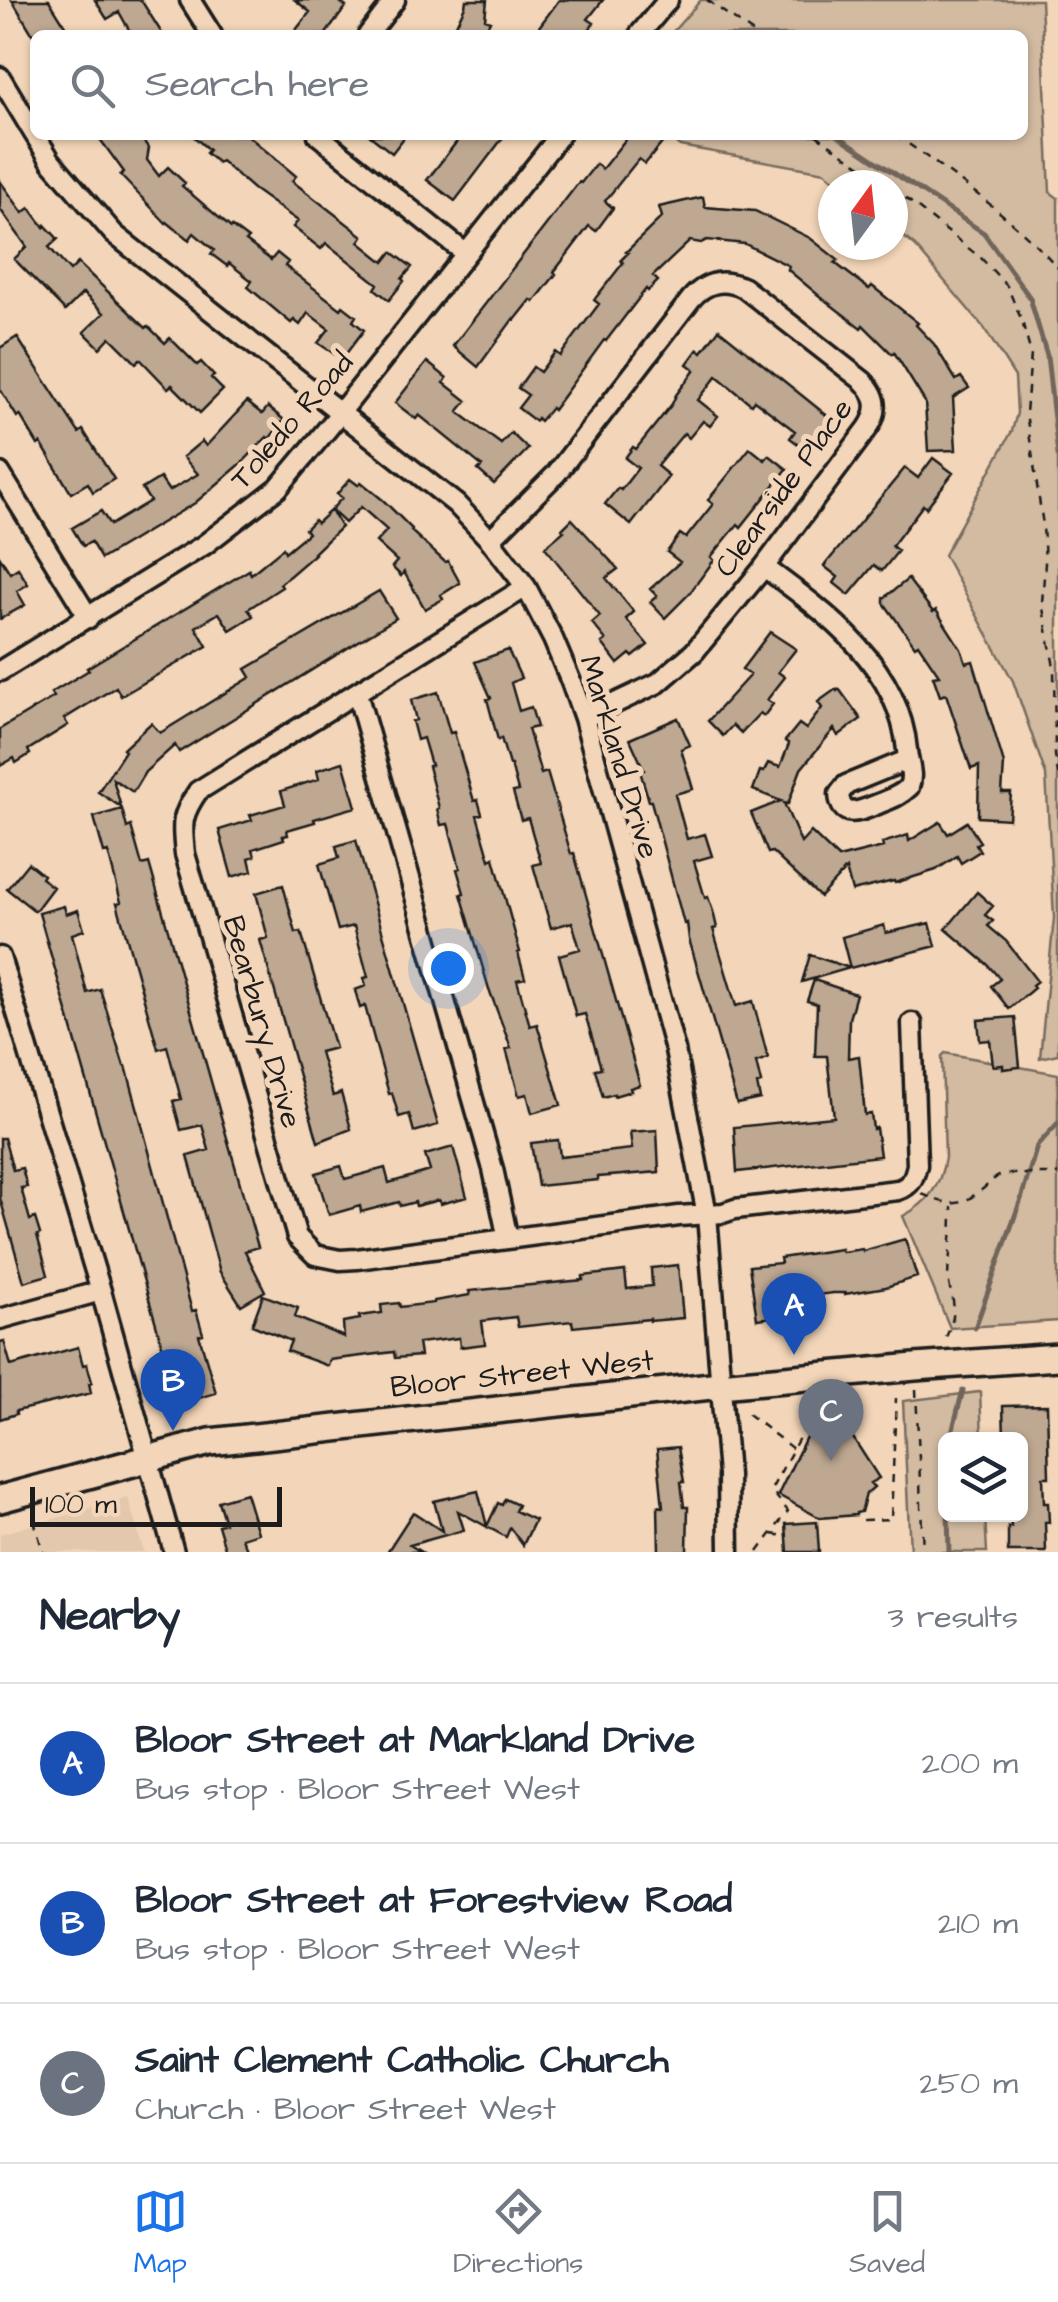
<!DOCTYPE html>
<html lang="en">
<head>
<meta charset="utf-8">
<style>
	:root { --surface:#fff; --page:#f2f2f3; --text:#1f2937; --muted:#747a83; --line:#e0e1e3; --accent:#1a73e8 }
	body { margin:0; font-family:"Architects Daughter",sans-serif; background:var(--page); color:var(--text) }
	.controls { position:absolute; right:30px; bottom:30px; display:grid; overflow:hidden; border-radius:15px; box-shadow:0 2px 8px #0004 }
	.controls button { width:90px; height:90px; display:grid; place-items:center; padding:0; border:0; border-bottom:2px solid var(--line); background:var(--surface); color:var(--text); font:50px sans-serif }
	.compass { position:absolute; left:818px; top:170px; width:90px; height:90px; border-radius:50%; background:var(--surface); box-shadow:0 2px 8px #0004; rotate:15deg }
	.scale { position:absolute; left:30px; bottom:25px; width:252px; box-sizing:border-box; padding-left:10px; border:5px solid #1c1c1c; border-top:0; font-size:28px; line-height:35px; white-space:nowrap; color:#1c1c1c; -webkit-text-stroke:8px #f3d6b9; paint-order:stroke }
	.you { position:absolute; left:448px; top:968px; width:35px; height:35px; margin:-25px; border:8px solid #fff; border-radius:50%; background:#1a73e8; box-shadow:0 0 0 15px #1a73e833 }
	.badge { display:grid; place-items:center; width:65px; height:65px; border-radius:50%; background:var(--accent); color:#fff; font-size:32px; font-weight:700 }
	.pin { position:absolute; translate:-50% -82px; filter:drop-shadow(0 2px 5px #0008) }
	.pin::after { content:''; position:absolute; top:52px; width:35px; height:30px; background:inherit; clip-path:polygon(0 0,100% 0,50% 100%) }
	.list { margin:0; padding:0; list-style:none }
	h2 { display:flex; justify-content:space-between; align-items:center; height:130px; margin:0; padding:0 40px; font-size:42px }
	h2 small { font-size:32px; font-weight:400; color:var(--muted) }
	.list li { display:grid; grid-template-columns:65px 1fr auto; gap:30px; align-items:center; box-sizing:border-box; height:160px; padding:0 40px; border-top:2px solid var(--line) }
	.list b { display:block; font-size:38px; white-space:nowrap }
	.list p { margin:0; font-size:32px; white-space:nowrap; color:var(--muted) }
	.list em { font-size:32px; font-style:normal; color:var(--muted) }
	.icon { flex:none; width:55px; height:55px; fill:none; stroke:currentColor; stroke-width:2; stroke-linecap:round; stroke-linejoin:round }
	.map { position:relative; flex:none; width:1058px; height:1552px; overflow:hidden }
	.search { position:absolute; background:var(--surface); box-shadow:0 2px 8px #0004; left:30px; right:30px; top:30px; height:110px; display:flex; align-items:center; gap:25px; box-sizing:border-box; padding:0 35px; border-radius:15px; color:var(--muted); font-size:38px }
	.sheet { height:610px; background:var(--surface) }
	nav { display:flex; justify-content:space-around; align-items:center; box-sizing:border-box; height:140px; border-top:2px solid var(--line); background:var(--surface); font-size:28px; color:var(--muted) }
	nav a { display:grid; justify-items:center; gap:5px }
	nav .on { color:var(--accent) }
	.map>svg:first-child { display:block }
	.built { fill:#e3c8ad }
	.green { fill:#d3bba2; stroke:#786c5f; stroke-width:2.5 }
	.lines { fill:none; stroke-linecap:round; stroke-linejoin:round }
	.stream { stroke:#71655a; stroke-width:5 }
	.building { fill:#bea892; stroke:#1c1c1c; stroke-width:2.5 }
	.street-casing { stroke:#1c1c1c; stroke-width:25 }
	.secondary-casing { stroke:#1c1c1c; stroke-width:32 }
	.path { stroke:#1c1c1c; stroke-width:2.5; stroke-dasharray:8 8; stroke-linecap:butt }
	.street { stroke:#f3d6b9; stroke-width:18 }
	.secondary { stroke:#f3d6b9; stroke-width:25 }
	.labels { text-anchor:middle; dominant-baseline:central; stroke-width:10; stroke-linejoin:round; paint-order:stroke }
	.street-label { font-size:30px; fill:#1c1c1c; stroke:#f3d6b9 }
</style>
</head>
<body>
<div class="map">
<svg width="1058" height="1552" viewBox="0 0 1058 1552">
	<rect width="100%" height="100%" fill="#f3d6b9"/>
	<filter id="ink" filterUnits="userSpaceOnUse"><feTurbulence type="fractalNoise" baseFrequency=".01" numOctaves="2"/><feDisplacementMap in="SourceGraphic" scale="20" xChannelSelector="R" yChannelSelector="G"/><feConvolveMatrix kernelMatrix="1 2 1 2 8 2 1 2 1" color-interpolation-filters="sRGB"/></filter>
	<g filter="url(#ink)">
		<path class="built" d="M128,1498L144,1552H0V1534Z"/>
		<path class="green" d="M701,0H1041L1050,192L1058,198V1054L1040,1058L1054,918L1046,775L1013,681L944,555L1012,431L1017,413L1015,377L984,328L915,246L893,228V185H840L825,172L680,146L666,135H1023V35H670Z
			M945,1053L1058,1074V1321L950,1328L903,1216C928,1203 941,1186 945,1157L942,1056Z
			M980,1392L982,1439L946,1440V1514L985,1515L987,1552H910L903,1401Z"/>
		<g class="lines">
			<path class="stream" d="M682,32L686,35
				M837,135L984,233L1030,298L1047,356L1058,455
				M975,1328L1021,1199L1037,1146L1058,1123
				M950,1440L963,1390
				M948,1514L949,1552"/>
		</g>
		<path class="building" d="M12,0H49L71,35H33Z
			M95,0H141L163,35H132L119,12L107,19Z
			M295,0H338L346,7L325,35H292L310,12Z
			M466,0H487L485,19L490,21L483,35H458L462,28L456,25L465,6Z
			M559,0H603L588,19L594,23L585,35H533Z
			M97,135H138L149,148L147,160L159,176L168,167L185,183L182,186L231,228L232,227L248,239L246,241L271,260L277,253L288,262L285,266L341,309L343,306L356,316L353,321L364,330L342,359L318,343L329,329L308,313L300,325L294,320L291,323L248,287L252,281L229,263L227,266L211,254L214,250L194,233L189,240L167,222L166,223L120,175L124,172Z
			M192,135H247L296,176L292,181L363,236L359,242L384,262L392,252L412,267L402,279L404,281L389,300L375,289L378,284L326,243L321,249L293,227L298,221L253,189L221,161L218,163L206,153L209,150Z
			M369,135H406L392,153Z
			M462,135H505L455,201L427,180Z
			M629,135H654L663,142L645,164L639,159L637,161L605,201L613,208L596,231L589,226L554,272L556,274L534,302L531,300L515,320L513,319L478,367L453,346L579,182L581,183L596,164L602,169Z
			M0,181L23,213L30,208L44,227L45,225L58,239L49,247L70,271L78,263L146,328L148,326L165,343L170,338L197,365L201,362L214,376L211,378L223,390L200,413L172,385L168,388L140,359L136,363L110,337L100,348L84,332L104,313L83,293L65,311L14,259L27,247L0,209Z
			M703,197L705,207L755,211L810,238L838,260L835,263L869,289L872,286L918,323L916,325L934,344L956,380L961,377L969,388L953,398L956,450L928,451L925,402L894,352L892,354L863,325L861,328L817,294L787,269L789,266L745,244L707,240L701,243L690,241L653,276L658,281L648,291L646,289L606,341L604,340L553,410L551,408L540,421L537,418L535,421L518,408L528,395L518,388L533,367L540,372L555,352L560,356L599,304L594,300L623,263L621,260L628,253L626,252L662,217L659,207Z
			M719,329L830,418L818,434L821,437L809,452L790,438L795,431L754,400L751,404L717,376L698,400L718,416L710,426L703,421L689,438L684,433L657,466L669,476L631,525L605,504L618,488L621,490L638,468L625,458L633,447L636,449L672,404L676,395L695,370L687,364L698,349L702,352Z
			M17,337L79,433L83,430L114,479L93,492L88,483L71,493L41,443L38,445L20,415L17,417L0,389V348Z
			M427,362L447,378L444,383L467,401L458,412L501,444L511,433L528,449L494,484L478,470L482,466L419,415L416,419L395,403Z
			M247,402L262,414L268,407L284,420L269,439L267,437L243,462L195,503L101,559L91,542L83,546L72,528L101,511L110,525L150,501L142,489L160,478L169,491L198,474L183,457L202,441L206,446Z
			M750,448L765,460L769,455L787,469L741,527L738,524L711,557L714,560L689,594L665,618L650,602L657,596L650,589L680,562L667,552L680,534L686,538L713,504L708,500Z
			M933,458L953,473L926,508L923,505L892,546L898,551L882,571L874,565L849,595L834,583L838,577L824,566L905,468L918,478Z
			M350,479L358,485L361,482L384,501L412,529L411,531L445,562L448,561L460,583L441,595L443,599L425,609L404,572L401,576L392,567L397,561L376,542L387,530L361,507L345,523L331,510L342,498L337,494Z
			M331,510L341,527L314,553L315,554L280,584L282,587L248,609L253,616L230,630L219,613L196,627L207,646L121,696L116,687L64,719L68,725L28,750L30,754L16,763L14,758L0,766V729L54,697L51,693L89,670L87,668L249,570L251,574L283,548L285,552L308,533L305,529L314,520L317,523Z
			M572,519L618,569L606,578L634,612L626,619L648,645L633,657L630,654L618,664L602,643L606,640L592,623L600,616L545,547L564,531L562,529Z
			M0,557L10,573L18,568L28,584L17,591L25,605L0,619Z
			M908,579L933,612L936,610L961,649L966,663L973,661L1004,764L1002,793H1011L1009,819L978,817L979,766L971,769L946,694L940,696L933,676L939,675L918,644L915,646L884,603V598Z
			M379,591L396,618L179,752L175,745L145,772L133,792L113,779L121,807L98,792L125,751L123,749L151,723L160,733L251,677L246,669Z
			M770,632L796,649L778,672L785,677L767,700L773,704L764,716L760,713L741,733L733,725L723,736L708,721L750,675L742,669Z
			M508,650L521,678L511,683L519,711L531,707L537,727L528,729L541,774L547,772L571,854L574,853L640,1085L630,1088L631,1091L614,1096V1094L603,1097L595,1069L601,1068L585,1014L576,1016L559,955L580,949L572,922L551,928L533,865L541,863L528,818L521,820L513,792L518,791L511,765H509L501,738L498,740L487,699L491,698L475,662Z
			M836,689L837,691L839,689L861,719L838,736L834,729L801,769L788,804L784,803L801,843L811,832L838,858L883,847L882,843L908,835L909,841L940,822L948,834L967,822L980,842L976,844L980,851L961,863L957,856L936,870L895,883L894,881L852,891L846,869L820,897L772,852L768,853L751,813L781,801L753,790L760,771L764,772L768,763L780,767L789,744L785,741L799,724L806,729L822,708L818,702Z
			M438,692L450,733L454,732L474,801L478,800L482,814L477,815L490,860L494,858L520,952L518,953L525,978L517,980L530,1026L537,1024L561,1105L532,1113L527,1094L519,1096L506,1049L511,1048L489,989L461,894L464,893L457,869L460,868L448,824L441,825L437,809L439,808L428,766L431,765L423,738L417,740L412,721L416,720L411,700Z
			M678,718L690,745L681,749L693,789L675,794L687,839L705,834L712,856L694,861L705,898L708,897L713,911L717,928L713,929L736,1006L753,1001L768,1058L756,1062L761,1083L757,1084L760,1099L737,1104L689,939L687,923L684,924L651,801H649L640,771L644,770L630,739Z
			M343,762L356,807L314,819L315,822L287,830L288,835L283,836L284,839L253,849L255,856L249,858L252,871L232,877L219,830L252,820L250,815L285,805L281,791L319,779L317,770Z
			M122,809L127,828L131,826L142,865L149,863L258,1247L245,1251L265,1291L241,1305L220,1272L188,1156L209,1150L202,1125L181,1130L173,1101L181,1099L167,1046L158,1049L117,903L121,902L108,852L104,853L94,817Z
			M356,840L438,1125L414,1132L409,1114L399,1117L392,1093L389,1094L365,1006L360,1008L355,990L366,986L364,978L368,977L354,926L338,930L319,864L339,858L336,846Z
			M28,863L43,875L41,878L53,887L35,911L7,889Z
			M283,885L296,933L301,932L335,1048L320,1052L333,1096L341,1093L351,1129L318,1142L260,940L268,938L256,893Z
			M977,892L993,906L985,915L993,921L988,926L1006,941L1037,981L1032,985L1034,988L1009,1009L991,986L1000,979L987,964L946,929Z
			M64,906L66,914L78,910L84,930L72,934L87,993L100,989L124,1066H126L192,1311L196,1310L203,1334L199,1335L216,1393L182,1403L168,1358L166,1359L39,913Z
			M930,923L936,946L850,968L842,937L884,925L886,933Z
			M810,955L850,968L802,982Z
			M814,980L856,994L849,1019L848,1058L859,1056L865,1115L871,1114L873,1129L876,1128L880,1156L737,1172L734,1127L834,1117L827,1056H815L817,1004L807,1001Z
			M1015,1017L1020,1067L1003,1069V1065L993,1066L990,1040L980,1041L978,1020Z
			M657,1130L659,1172L598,1177V1180L538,1186L531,1143L558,1140L560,1157L632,1149L630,1132Z
			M0,1138H4L13,1170L22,1168L27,1187L21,1188L30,1220L35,1218L40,1234L37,1235L48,1275L24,1282L0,1198Z
			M453,1147L467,1197L440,1204L439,1200L416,1206L415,1202L400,1206L399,1202L361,1212L360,1206L329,1215L316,1173L341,1166L345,1179L385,1168L389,1183L430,1171L425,1155Z
			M905,1239L917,1277L886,1287L845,1294V1293H833L780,1300L781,1316L757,1319L749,1266L781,1263L780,1258L841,1249L842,1252L862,1249L863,1251Z
			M678,1265L683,1318L650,1321V1319L573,1327L572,1321L518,1327L516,1317L482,1321L485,1344L460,1347L459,1338L418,1343L420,1356L395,1358L394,1352L330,1360L328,1366L287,1351L291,1341L252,1325L263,1295L298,1308L295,1317L344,1337L343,1322L360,1319L359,1316L382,1313L381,1305L399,1303L400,1307L434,1303V1301L470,1295L469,1291L583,1280V1276L625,1271L627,1289L652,1286L651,1268Z
			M4,1341L11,1366L78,1347L83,1365L87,1364L92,1382L89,1383L91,1393L16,1411V1414L0,1419V1342Z
			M1047,1405L1049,1477H1043L1044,1503H1048L1049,1522H1045L1046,1552H1008V1527H1011L1010,1514H1020V1436L1004,1437L1003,1406Z
			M850,1433L879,1478L870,1483L874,1487L866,1494L861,1512L856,1513V1515L820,1518L778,1495L807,1435L823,1442L836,1444Z
			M678,1447L684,1482H681L684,1507H688L687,1552H659L658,1506L663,1507L657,1449Z
			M478,1491L487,1526L498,1503L502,1505L505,1499L518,1505L515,1511L535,1520L523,1545L510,1528L506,1537L458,1511L464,1530L410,1545L421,1552H387L413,1512L442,1531L434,1501Z
			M246,1493L258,1533L242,1538L248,1552H226L218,1525L225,1523L218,1501Z
			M817,1522L819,1552H788L786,1524Z"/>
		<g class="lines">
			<g class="street-casing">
				<path id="street" d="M190,0L212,35
					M368,35L395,0
					M639,35L668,0
					M0,77L35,135
					M35,135L51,161L114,234L456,504L490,540L526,587L553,639L571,682L584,718L675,1050L707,1215L728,1475L729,1552
					M318,135L465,253
					M0,473L89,618
					M490,540L556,474L691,299C706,282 723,278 744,288L863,381C878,396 880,410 868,428L764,567L694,652L658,683L584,718
					M764,567C828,614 899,666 907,750C908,764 914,774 909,787C900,796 890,799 878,804C862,810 841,822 839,794L846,785L907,760
					M526,587L198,791C180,817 182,824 185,854L297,1237L315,1255L340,1260L357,1259L679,1216L723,1213L735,1209L898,1190C911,1186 914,1178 917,1165L912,1023
					M0,671L204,545L278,488L329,427L560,135
					M357,693L493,1169L508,1239
					M0,957L101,1291L174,1552
					M0,1319L101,1291"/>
			</g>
			<g class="secondary-casing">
				<path id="secondary" d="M0,1499L210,1442L720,1385L915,1367L1058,1357"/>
			</g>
			<path class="path" d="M707,0L756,35
				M816,135L889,185
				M896,135C952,175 1012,216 1058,268
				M893,188L982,259L1007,286L1022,321L1031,354L1026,413L1043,525L1045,563L1042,603L1054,667L1055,755L1058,775
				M922,1194C950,1206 958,1209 984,1188C991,1182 994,1177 1004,1174H1058
				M946,1337C964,1300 944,1295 949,1264C951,1246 952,1226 952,1207
				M916,1389L923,1552
				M748,1414L793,1449
				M34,1520L43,1552
				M863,1520L891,1519L896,1398
				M772,1534L784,1536
				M758,1552L788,1511L771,1490L816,1406"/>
			<use href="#street" class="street"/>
			<use href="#secondary" class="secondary"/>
		</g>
	</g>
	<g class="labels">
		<g class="street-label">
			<text transform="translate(292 421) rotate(-49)">Toledo Road</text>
			<text transform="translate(784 488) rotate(-54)">Clearside Place</text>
			<text transform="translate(619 757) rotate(73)">Markland Drive</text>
			<text transform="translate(262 1022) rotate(74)">Bearbury Drive</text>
			<text transform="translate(522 1374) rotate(-6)">Bloor Street West</text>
		</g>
	</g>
</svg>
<div class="controls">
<button><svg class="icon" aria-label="layers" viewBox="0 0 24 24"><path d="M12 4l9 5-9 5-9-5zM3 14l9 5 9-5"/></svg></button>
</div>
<svg class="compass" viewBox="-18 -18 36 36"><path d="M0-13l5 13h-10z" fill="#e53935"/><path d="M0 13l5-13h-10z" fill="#747a83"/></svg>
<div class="scale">100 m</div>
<div class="you"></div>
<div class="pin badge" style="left:794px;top:1355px;background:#1a4fb4">A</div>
<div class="pin badge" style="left:173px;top:1431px;background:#1a4fb4">B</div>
<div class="pin badge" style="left:831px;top:1461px;background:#6b7280">C</div>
<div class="search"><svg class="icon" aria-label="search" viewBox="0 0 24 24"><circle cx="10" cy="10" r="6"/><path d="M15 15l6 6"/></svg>Search here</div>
</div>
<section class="sheet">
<h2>Nearby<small>3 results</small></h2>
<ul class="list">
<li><span class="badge" style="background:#1a4fb4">A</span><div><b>Bloor Street at Markland Drive</b><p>Bus stop · Bloor Street West</p></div><em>200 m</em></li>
<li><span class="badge" style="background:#1a4fb4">B</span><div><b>Bloor Street at Forestview Road</b><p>Bus stop · Bloor Street West</p></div><em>210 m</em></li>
<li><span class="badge" style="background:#6b7280">C</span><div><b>Saint Clement Catholic Church</b><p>Church · Bloor Street West</p></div><em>250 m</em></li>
</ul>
</section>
<nav>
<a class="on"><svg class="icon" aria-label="map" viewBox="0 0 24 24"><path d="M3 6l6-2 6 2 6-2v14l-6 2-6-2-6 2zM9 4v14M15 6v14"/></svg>Map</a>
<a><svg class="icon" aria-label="directions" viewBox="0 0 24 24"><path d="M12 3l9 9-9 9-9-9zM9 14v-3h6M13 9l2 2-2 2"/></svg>Directions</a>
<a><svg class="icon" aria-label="saved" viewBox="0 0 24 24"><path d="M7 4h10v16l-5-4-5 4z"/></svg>Saved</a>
</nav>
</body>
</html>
